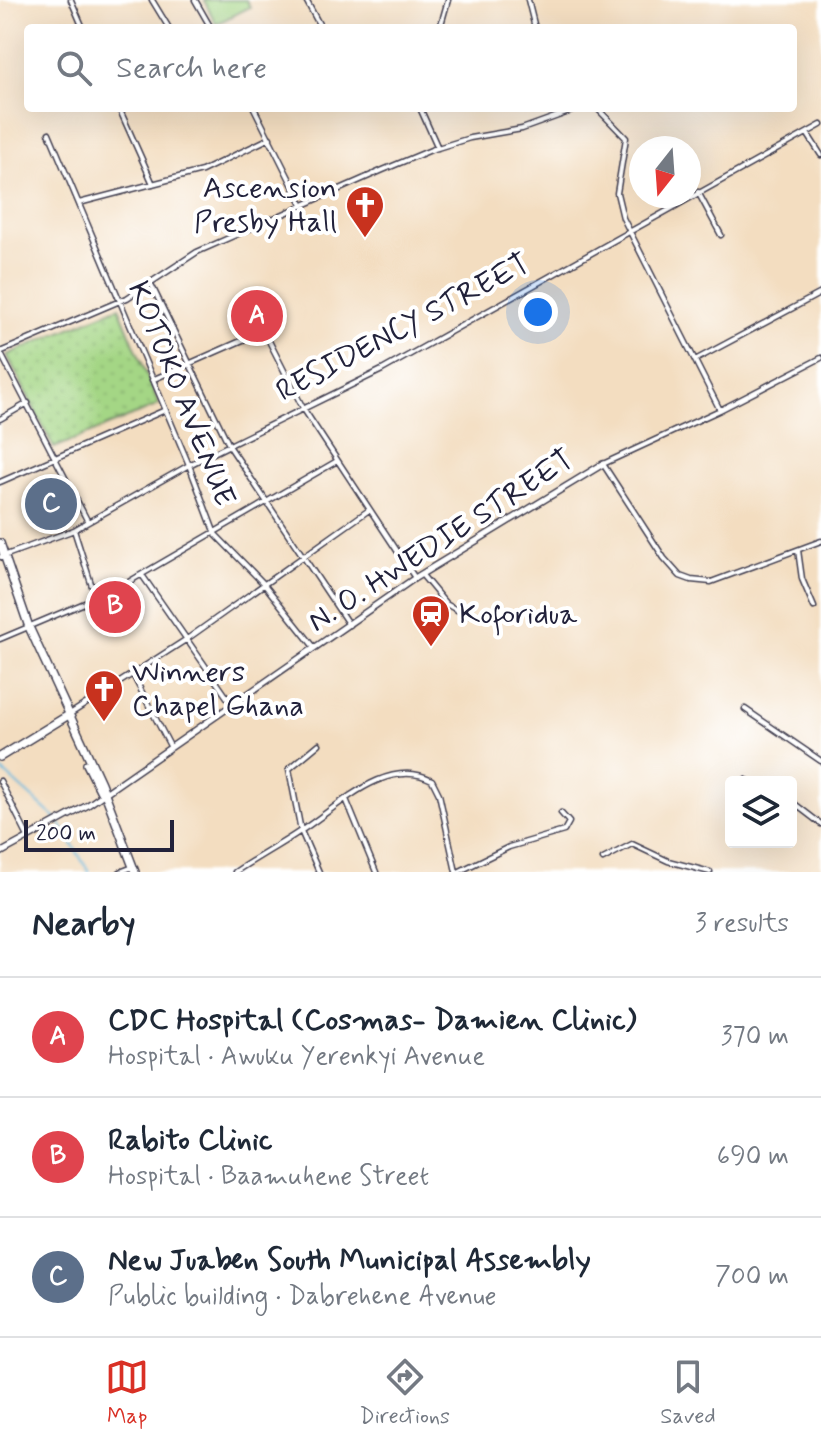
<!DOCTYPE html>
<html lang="en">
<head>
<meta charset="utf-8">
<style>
	:root { --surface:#fff; --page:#f2f2f3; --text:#1f2937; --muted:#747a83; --line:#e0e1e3; --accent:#d93025 }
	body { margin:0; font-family:Mynerve,sans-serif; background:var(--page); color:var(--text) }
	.controls { position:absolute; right:24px; bottom:24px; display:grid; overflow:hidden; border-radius:8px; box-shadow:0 8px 32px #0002 }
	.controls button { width:72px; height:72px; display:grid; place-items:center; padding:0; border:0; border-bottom:2px solid var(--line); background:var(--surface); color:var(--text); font:40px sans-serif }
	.compass { position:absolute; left:629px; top:136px; width:72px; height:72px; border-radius:50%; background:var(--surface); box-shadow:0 8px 32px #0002; rotate:197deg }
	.scale { position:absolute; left:24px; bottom:20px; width:150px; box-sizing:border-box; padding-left:8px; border:4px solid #22223b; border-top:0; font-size:22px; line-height:28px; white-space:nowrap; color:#22223b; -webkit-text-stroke:6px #fff; paint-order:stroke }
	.you { position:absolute; left:538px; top:312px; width:28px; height:28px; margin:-20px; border:6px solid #fff; border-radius:50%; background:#1a73e8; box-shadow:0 0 0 12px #1a73e833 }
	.badge { display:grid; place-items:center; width:52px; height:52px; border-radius:50%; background:var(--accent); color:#fff; font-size:26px; font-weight:700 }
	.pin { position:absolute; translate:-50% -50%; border:4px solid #fff; box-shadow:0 2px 8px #0006 }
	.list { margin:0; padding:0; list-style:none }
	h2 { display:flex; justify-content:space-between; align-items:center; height:104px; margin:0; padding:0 32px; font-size:34px }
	h2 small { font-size:26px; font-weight:400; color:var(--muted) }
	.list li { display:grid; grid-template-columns:52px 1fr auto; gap:24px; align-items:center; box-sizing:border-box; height:120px; padding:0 32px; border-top:2px solid var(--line) }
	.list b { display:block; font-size:30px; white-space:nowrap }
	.list p { margin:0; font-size:26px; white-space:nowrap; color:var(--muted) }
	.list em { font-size:26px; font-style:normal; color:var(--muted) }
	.icon { flex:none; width:44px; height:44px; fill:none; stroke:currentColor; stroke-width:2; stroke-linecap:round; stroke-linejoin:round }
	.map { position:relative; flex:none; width:821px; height:872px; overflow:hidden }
	.search { position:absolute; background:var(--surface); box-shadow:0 8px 32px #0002; left:24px; right:24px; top:24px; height:88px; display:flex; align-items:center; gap:20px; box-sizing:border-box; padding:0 28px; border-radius:8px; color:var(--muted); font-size:30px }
	.sheet { height:464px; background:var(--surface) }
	nav { display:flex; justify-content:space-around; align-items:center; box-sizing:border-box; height:112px; border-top:2px solid var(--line); background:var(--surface); font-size:22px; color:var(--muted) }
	nav a { display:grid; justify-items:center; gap:4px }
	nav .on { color:var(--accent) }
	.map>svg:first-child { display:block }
	.park { fill:url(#park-dots); stroke:#637c60; stroke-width:2 }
	.pitch { fill:#a4d685; stroke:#637c60; stroke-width:2 }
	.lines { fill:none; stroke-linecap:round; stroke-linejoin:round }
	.stream { stroke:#61b7dd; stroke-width:2 }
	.minor-casing { stroke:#413e4f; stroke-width:7 }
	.tertiary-casing { stroke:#413e4f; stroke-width:8 }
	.primary-casing { stroke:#413e4f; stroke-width:10 }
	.minor { stroke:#fff; stroke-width:4 }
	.tertiary { stroke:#fff; stroke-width:5 }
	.primary { stroke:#fff; stroke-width:7 }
	.labels { text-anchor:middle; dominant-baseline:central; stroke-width:8; stroke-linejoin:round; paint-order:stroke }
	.poi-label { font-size:30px; fill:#22223b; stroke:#fff; text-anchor:start }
	.street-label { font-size:30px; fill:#22223b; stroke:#fff }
</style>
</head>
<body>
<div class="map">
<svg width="821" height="872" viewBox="0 0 821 872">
	<defs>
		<pattern id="park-dots" width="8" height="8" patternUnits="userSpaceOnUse" patternTransform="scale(2)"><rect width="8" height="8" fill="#a4d685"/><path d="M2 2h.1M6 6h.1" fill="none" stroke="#8db774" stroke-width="1.8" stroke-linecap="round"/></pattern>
	</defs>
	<rect width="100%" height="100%" fill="#fff"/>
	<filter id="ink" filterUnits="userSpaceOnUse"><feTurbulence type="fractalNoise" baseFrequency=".0125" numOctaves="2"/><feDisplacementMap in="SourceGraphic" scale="16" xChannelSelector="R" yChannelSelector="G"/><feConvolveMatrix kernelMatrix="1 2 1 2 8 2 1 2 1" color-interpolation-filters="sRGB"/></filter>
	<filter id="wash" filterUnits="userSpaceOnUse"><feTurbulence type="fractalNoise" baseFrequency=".006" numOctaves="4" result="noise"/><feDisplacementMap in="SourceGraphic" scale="32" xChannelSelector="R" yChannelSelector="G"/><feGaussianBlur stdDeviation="1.8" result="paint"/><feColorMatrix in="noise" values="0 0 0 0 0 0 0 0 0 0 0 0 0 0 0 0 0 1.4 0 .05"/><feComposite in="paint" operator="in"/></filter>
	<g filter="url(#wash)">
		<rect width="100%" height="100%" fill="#f3ddc0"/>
		<path class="park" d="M119,307L159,405L54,448L7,355Z"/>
		<path class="pitch" d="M204,0H246L250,7L216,24Z"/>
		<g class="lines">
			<path class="stream" d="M0,769L56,819
				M60,824L89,872"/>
		</g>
	</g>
	<g filter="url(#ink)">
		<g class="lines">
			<g class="minor-casing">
				<path id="minor" d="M71,0L83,28
					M152,0L169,28
					M195,0L211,28
					M306,0L321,28
					M528,0L535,28
					M440,28L448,0
					M119,108L153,184
					M254,108L303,206
					M420,108L438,148
					M597,108L626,138L617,193L623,218L720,410
					M49,133L189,465L215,534L263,583L314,647
					M807,133L821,155
					M698,192L721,235
					M79,203L202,171L270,138
					M152,286L230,447L349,625
					M0,352L127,298L197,252L383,170L431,150L470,138L522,129L580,108
					M0,352L88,522
					M821,358L720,410L603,464L664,558L680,576L691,580L711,582L821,541
					M697,359L821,293
					M152,380L259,333H265L303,408L415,578
					M0,419L28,403
					M0,482L163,411
					M74,530L96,599
					M798,550L802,579L814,607
					M1,557L74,530L189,465L382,370L821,125
					M142,575L231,703
					M422,575L446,604L466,615
					M30,626L113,591L337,461
					M0,639L26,628
					M133,675L170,746
					M745,709L821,761
					M70,714L187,639L369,510
					M746,780L750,782
					M0,781L28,837
					M346,799L376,872
					M791,801L821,824
					M603,859L632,844L668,861L710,872
					M120,872L133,867
					M235,872C256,858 278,846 299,832C335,810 386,755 432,780L439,794L456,872
					M319,872L301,831L289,769L319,744
					M458,872L509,847L564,831L569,822L561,813"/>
			</g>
			<g class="tertiary-casing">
				<path id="tertiary" d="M0,853L88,805L415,578L603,464"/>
			</g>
			<g class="primary-casing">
				<path id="primary" d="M0,543L29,627L101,783L135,872
					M0,757L67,716
					M87,764L101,792"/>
			</g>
			<use href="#minor" class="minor"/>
			<use href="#tertiary" class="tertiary"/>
			<use href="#primary" class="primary"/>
		</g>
	</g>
	<defs>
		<g id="church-pin" transform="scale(2)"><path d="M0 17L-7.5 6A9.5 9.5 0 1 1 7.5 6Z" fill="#c8321e" stroke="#fff"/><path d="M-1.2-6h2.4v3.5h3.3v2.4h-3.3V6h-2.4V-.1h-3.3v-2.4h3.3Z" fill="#fff"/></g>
		<g id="station-pin" transform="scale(2)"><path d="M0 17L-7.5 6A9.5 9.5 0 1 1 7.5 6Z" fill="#c8321e" stroke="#fff"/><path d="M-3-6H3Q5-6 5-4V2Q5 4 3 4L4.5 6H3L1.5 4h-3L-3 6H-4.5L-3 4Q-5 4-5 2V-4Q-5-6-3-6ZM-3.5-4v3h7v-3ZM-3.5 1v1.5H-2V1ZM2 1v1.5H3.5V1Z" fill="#fff"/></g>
	</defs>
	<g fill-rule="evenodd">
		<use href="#church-pin" x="365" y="205"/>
		<use href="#station-pin" x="431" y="614"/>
		<use href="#church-pin" x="104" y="689"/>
	</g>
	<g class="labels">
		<g class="poi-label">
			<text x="337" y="188" text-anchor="end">Ascension<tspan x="337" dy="34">Presby Hall</tspan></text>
			<text x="459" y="614">Koforidua</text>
			<text x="132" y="672">Winners<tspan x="132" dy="34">Chapel Ghana</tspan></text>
		</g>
		<g class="street-label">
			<text transform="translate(403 328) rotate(-28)">RESIDENCY STREET</text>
			<text transform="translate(181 394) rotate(68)">KOTOKO AVENUE</text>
			<text transform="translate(441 541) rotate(-33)">N. O. HWEDIE STREET</text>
		</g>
	</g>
</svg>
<div class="controls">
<button><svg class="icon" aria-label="layers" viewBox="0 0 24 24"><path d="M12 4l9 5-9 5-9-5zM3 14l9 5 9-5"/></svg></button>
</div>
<svg class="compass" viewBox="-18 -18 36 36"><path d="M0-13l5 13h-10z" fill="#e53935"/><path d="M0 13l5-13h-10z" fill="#747a83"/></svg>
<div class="scale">200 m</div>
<div class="you"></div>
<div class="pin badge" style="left:257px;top:316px;background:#e0444e">A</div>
<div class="pin badge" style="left:115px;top:607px;background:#e0444e">B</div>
<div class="pin badge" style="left:51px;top:504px;background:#5c6f8a">C</div>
<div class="search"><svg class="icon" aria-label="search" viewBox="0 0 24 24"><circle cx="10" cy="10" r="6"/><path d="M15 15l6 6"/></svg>Search here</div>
</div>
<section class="sheet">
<h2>Nearby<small>3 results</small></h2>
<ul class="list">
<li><span class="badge" style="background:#e0444e">A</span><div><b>CDC Hospital (Cosmas- Damien Clinic)</b><p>Hospital · Awuku Yerenkyi Avenue</p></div><em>370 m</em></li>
<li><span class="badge" style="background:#e0444e">B</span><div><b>Rabito Clinic</b><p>Hospital · Baamuhene Street</p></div><em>690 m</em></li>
<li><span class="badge" style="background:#5c6f8a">C</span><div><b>New Juaben South Municipal Assembly</b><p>Public building · Dabrehene Avenue</p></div><em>700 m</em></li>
</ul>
</section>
<nav>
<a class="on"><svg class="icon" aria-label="map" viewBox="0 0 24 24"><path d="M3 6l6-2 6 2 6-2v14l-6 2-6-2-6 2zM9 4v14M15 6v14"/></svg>Map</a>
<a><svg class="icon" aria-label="directions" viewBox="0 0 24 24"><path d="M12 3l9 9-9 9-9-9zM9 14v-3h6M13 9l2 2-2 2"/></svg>Directions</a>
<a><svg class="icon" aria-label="saved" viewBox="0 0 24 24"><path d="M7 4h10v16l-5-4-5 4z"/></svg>Saved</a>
</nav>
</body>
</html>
